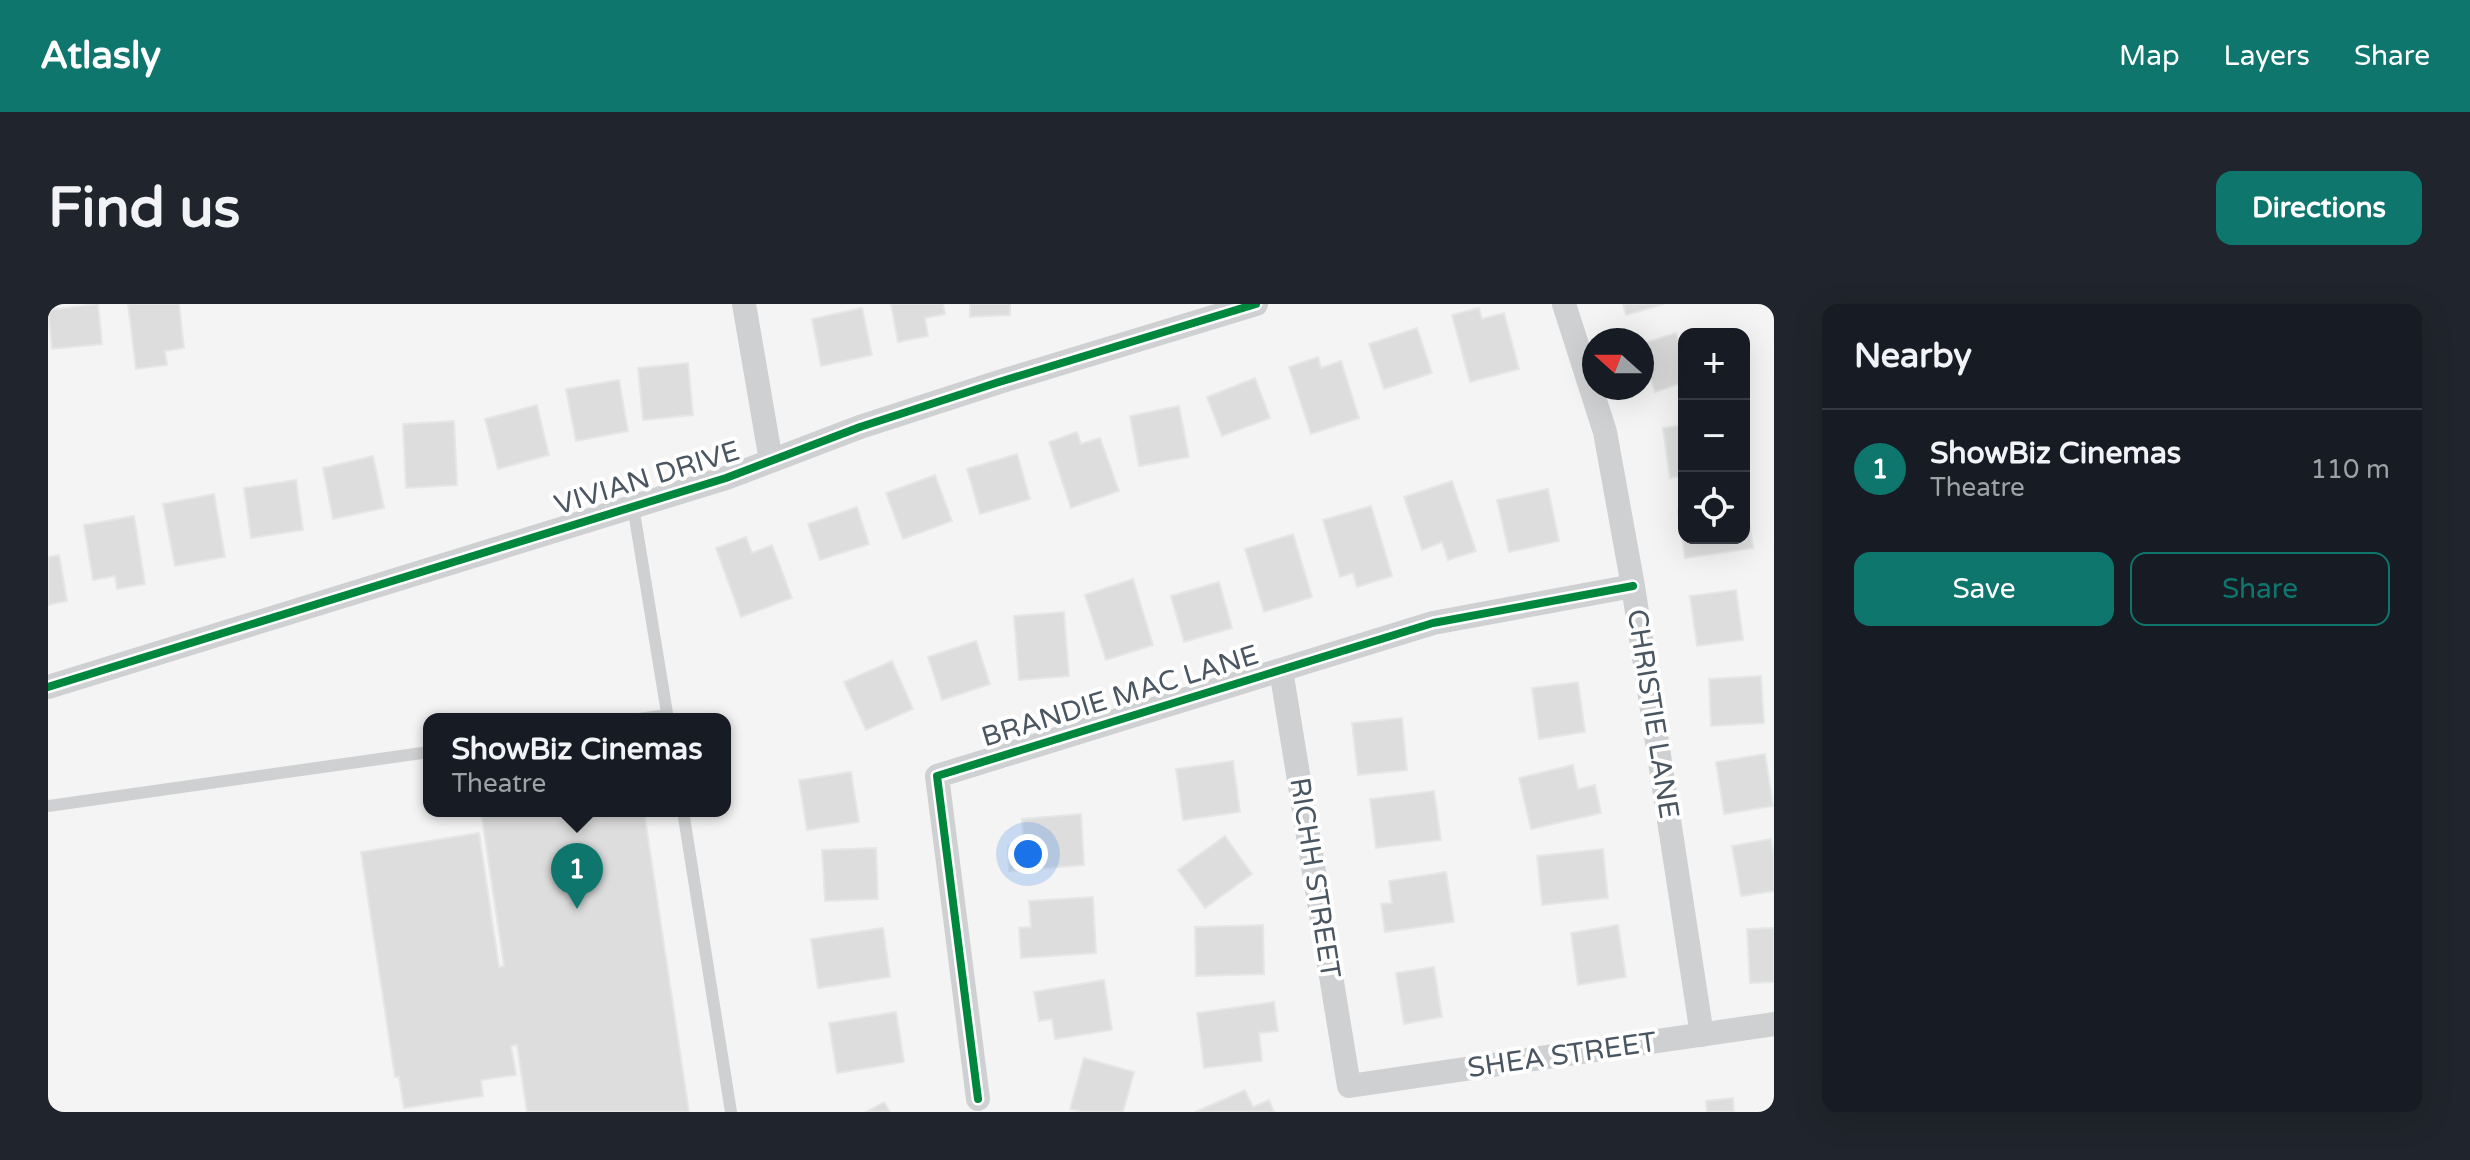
<!DOCTYPE html>
<html lang="en">
<head>
<meta charset="utf-8">
<style>
	:root { --surface:#171b24; --page:#20242c; --text:#f1f3f6; --muted:#9ea1a6; --line:#363941; --accent:#0f766e }
	body { margin:0; font-family:"Varela Round",sans-serif; background:var(--page); color:var(--text) }
	.controls { position:absolute; right:24px; top:24px; display:grid; overflow:hidden; border-radius:16px; box-shadow:0 8px 32px #0002 }
	.controls button { width:72px; height:72px; display:grid; place-items:center; padding:0; border:0; border-bottom:2px solid var(--line); background:var(--surface); color:var(--text); font:40px sans-serif }
	.compass { position:absolute; left:1534px; top:24px; width:72px; height:72px; border-radius:50%; background:var(--surface); box-shadow:0 8px 32px #0002; rotate:291deg }
	.you { position:absolute; left:980px; top:550px; width:28px; height:28px; margin:-20px; border:6px solid #fff; border-radius:50%; background:#1a73e8; box-shadow:0 0 0 12px #1a73e833 }
	.badge { display:grid; place-items:center; width:52px; height:52px; border-radius:50%; background:var(--accent); color:#fff; font-size:26px; font-weight:700 }
	.pin { position:absolute; translate:-50% -66px; filter:drop-shadow(0 2px 4px #0008) }
	.pin::after { content:''; position:absolute; top:42px; width:28px; height:24px; background:inherit; clip-path:polygon(0 0,100% 0,50% 100%) }
	.popup { position:absolute; left:375px; top:409px; width:308px; height:104px; box-sizing:border-box; display:grid; place-content:center; border-radius:16px; background:var(--surface); filter:drop-shadow(0 2px 6px #0005); font-size:26px; white-space:nowrap; color:var(--muted) }
	.popup b { font-size:30px; color:var(--text) }
	.popup::after { content:''; position:absolute; left:50%; top:100%; margin-left:-16px; border:16px solid transparent; border-top-color:var(--surface) }
	.list { margin:0; padding:0; list-style:none }
	h2 { display:flex; justify-content:space-between; align-items:center; height:104px; margin:0; padding:0 32px; font-size:34px }
	h2 small { font-size:26px; font-weight:400; color:var(--muted) }
	.list li { display:grid; grid-template-columns:52px 1fr auto; gap:24px; align-items:center; box-sizing:border-box; height:120px; padding:0 32px; border-top:2px solid var(--line) }
	.list b { display:block; font-size:30px; white-space:nowrap }
	.list p { margin:0; font-size:26px; white-space:nowrap; color:var(--muted) }
	.list em { font-size:26px; font-style:normal; color:var(--muted) }
	.actions { display:flex; gap:16px; padding:24px 32px }
	.actions a { flex:1; padding:18px 0; border:2px solid var(--accent); border-radius:16px; text-align:center; font-size:28px; color:var(--accent) }
	.actions .main { background:var(--accent); color:#fff }
	.icon { flex:none; width:44px; height:44px; fill:none; stroke:currentColor; stroke-width:2; stroke-linecap:round; stroke-linejoin:round }
	.map { position:relative; flex:none; width:1726px; height:808px; overflow:hidden; border-radius:16px }
	header { display:flex; align-items:center; gap:48px; box-sizing:border-box; height:112px; padding:0 40px; background:var(--accent); color:#fff }
	header strong { font-size:38px }
	nav { display:flex; gap:44px; margin-inline-start:auto; font-size:28px }
	.intro { display:flex; align-items:center; justify-content:space-between; box-sizing:border-box; height:192px; padding:0 48px }
	h1 { margin:0; font-size:56px }
	.button { padding:20px 36px; border-radius:16px; background:var(--accent); color:#fff; font-size:28px; font-weight:700 }
	main { display:flex; gap:48px; padding:0 48px }
	aside { flex:1; background:var(--surface); border-radius:16px; box-shadow:0 8px 32px #0002 }
	.map>svg:first-child { display:block }
	.building { fill:#ddddde; stroke:#e5e6e7; stroke-width:2 }
	.lines { fill:none; stroke-linecap:round; stroke-linejoin:round }
	.lane { stroke:#ced0d2; stroke-width:12 }
	.street { stroke:#ced0d2; stroke-width:24 }
	.cycleway-casing { stroke:#fff; stroke-width:13 }
	.cycleway { stroke:#00873e; stroke-width:8 }
	.labels { text-anchor:middle; dominant-baseline:central; stroke-width:8; stroke-linejoin:round; paint-order:stroke }
	.street-label { font-size:28px; fill:#4a5661; stroke:#fff }
</style>
</head>
<body>
<header>
<strong>Atlasly</strong>
<nav><a>Map</a><a>Layers</a><a>Share</a></nav>
</header>
<div class="intro"><h1>Find us</h1><a class="button">Directions</a></div>
<main>
<div class="map">
<svg width="1726" height="808" viewBox="0 0 1726 808">
	<rect width="100%" height="100%" fill="#f4f4f4"/>
	<path class="building" d="M50,0L54,40L4,45L0,6Z
		M80,0H131L136,44L117,47L119,61L88,65Z
		M843,0H895L897,10L877,14L880,32L850,38Z
		M922,0H962V11L922,13Z
		M1575,0H1616L1578,11Z
		M814,4L824,51L773,62L764,15Z
		M1431,4L1434,15L1456,9L1471,65L1422,78L1404,11Z
		M1369,24L1384,69L1336,85L1321,40Z
		M1628,29L1636,53V78L1607,88L1594,48V40Z
		M1270,53L1273,64L1293,57L1311,114L1263,130L1241,63Z
		M640,59L645,111L595,116L590,64Z
		M1207,74L1222,114L1174,132L1159,93Z
		M571,76L580,127L528,137L518,85Z
		M489,101L501,151L450,165L437,115Z
		M1131,102L1141,153L1091,162L1082,112Z
		M406,117L409,181L358,184L355,120Z
		M1636,121V172L1622,174L1615,124Z
		M1029,128L1033,140L1052,134L1071,187L1023,204L1001,138Z
		M969,150L982,195L932,210L919,165Z
		M325,152L336,204L285,215L275,164Z
		M887,171L904,217L855,235L838,189Z
		M248,176L255,226L203,234L196,184Z
		M1404,177L1428,247L1400,256L1394,238L1374,246L1356,193Z
		M1500,185L1511,237L1461,248L1449,196Z
		M166,190L177,253L127,262L115,200Z
		M1696,196H1698L1705,244L1637,254L1630,207L1636,206V234H1696Z
		M1323,202L1344,272L1309,283L1305,269L1292,273L1275,216Z
		M809,203L821,240L772,256L760,220Z
		M86,212L97,280L69,285L67,272L45,276L36,221Z
		M1245,230L1264,293L1216,308L1197,245Z
		M698,233L704,249L724,241L744,294L693,313L668,244Z
		M11,251L19,297L0,301V253Z
		M1085,275L1105,341L1058,356L1037,291Z
		M1171,278L1184,324L1136,338L1123,292Z
		M1688,286L1695,336L1649,342L1642,292Z
		M1016,308L1021,372L971,376L966,312Z
		M928,337L942,380L894,396L880,353Z
		M844,357L865,405L818,426L796,378Z
		M1713,372L1716,419L1663,422L1661,375Z
		M1530,378L1537,428L1491,435L1484,384Z
		M1354,414L1359,466L1310,471L1304,419Z
		M1717,450L1725,502L1676,510L1668,458Z
		M1185,457L1192,508L1135,516L1128,465Z
		M1525,461L1530,485L1547,481L1553,509L1483,525L1471,474Z
		M803,468L811,518L759,526L751,476Z
		M1386,487L1393,536L1328,544L1322,495Z
		M433,507H596L641,808H479L469,741L463,742L468,771L433,776L435,792L356,804L351,773H347L313,548L431,529L451,663L456,662Z
		M1033,510L1036,561L961,567L960,542L976,540L974,515Z
		M1177,532L1204,570L1157,604L1130,566Z
		M1723,535L1726,555V587L1693,592L1684,542Z
		M828,544L830,595L777,597L774,546Z
		M1555,545L1560,594L1494,601L1489,552Z
		M1398,568L1406,618L1337,628L1333,600L1344,599L1341,577Z
		M1045,593L1048,649L973,654L971,624L983,623L981,597Z
		M1215,621L1216,670L1148,672L1147,623Z
		M1570,621L1578,673L1530,681L1523,629Z
		M835,624L842,673L770,684L763,635Z
		M1726,624V678L1702,679L1699,625Z
		M1386,663L1394,713L1356,720L1348,669Z
		M1056,676L1064,726L1007,735L1004,715L991,717L986,688Z
		M1226,698L1230,727L1211,729L1214,757L1156,764L1149,709Z
		M848,708L856,758L789,769L781,719Z
		M1036,754L1086,768L1075,808H1035L1022,805Z
		M1197,786L1205,803L1221,796L1226,808H1147Z
		M1685,794L1686,808H1659L1658,797Z
		M836,798L842,808H818Z"/>
	<g class="lines">
		<path class="lane" d="M585,202L620,415
			M591,415L619,411
			M0,502L381,448
			M635,507L683,808"/>
		<path class="street" d="M696,0L723,157
			M1516,0L1557,128L1585,282L1654,731
			M1233,366L1301,782L1726,720
			M0,383L678,174L812,123L951,78L1208,0
			M930,795L889,472L1385,319L1585,282"/>
		<g class="cycleway-casing">
			<path id="cycleway" d="M0,383L678,174L812,123L951,78L1208,0
				M930,795L889,472L1385,319L1585,282"/>
		</g>
		<use href="#cycleway" class="cycleway"/>
	</g>
	<g class="labels">
		<g class="street-label">
			<text transform="translate(599 174) rotate(-17)">VIVIAN DRIVE</text>
			<text transform="translate(1072 392) rotate(-17)">BRANDIE MAC LANE</text>
			<text transform="translate(1605 410) rotate(81)">CHRISTIE LANE</text>
			<text transform="translate(1267 574) rotate(81)">RICHH STREET</text>
			<text transform="translate(1514 751) rotate(-8)">SHEA STREET</text>
		</g>
	</g>
</svg>
<div class="controls">
<button>+</button>
<button>−</button>
<button><svg class="icon" aria-label="locate" viewBox="0 0 24 24"><circle cx="12" cy="12" r="6"/><path d="M12 2v4M12 18v4M2 12h4M18 12h4"/></svg></button>
</div>
<svg class="compass" viewBox="-18 -18 36 36"><path d="M0-13l5 13h-10z" fill="#e53935"/><path d="M0 13l5-13h-10z" fill="#9ea1a6"/></svg>
<div class="you"></div>
<div class="pin badge" style="left:529px;top:605px">1</div>
<div class="popup"><b>ShowBiz Cinemas</b>Theatre</div>
</div>
<aside>
<h2>Nearby<small></small></h2>
<ul class="list">
<li><span class="badge">1</span><div><b>ShowBiz Cinemas</b><p>Theatre</p></div><em>110 m</em></li>
</ul>
<div class="actions"><a class="main">Save</a><a>Share</a></div>
</aside>
</main>
</body>
</html>
